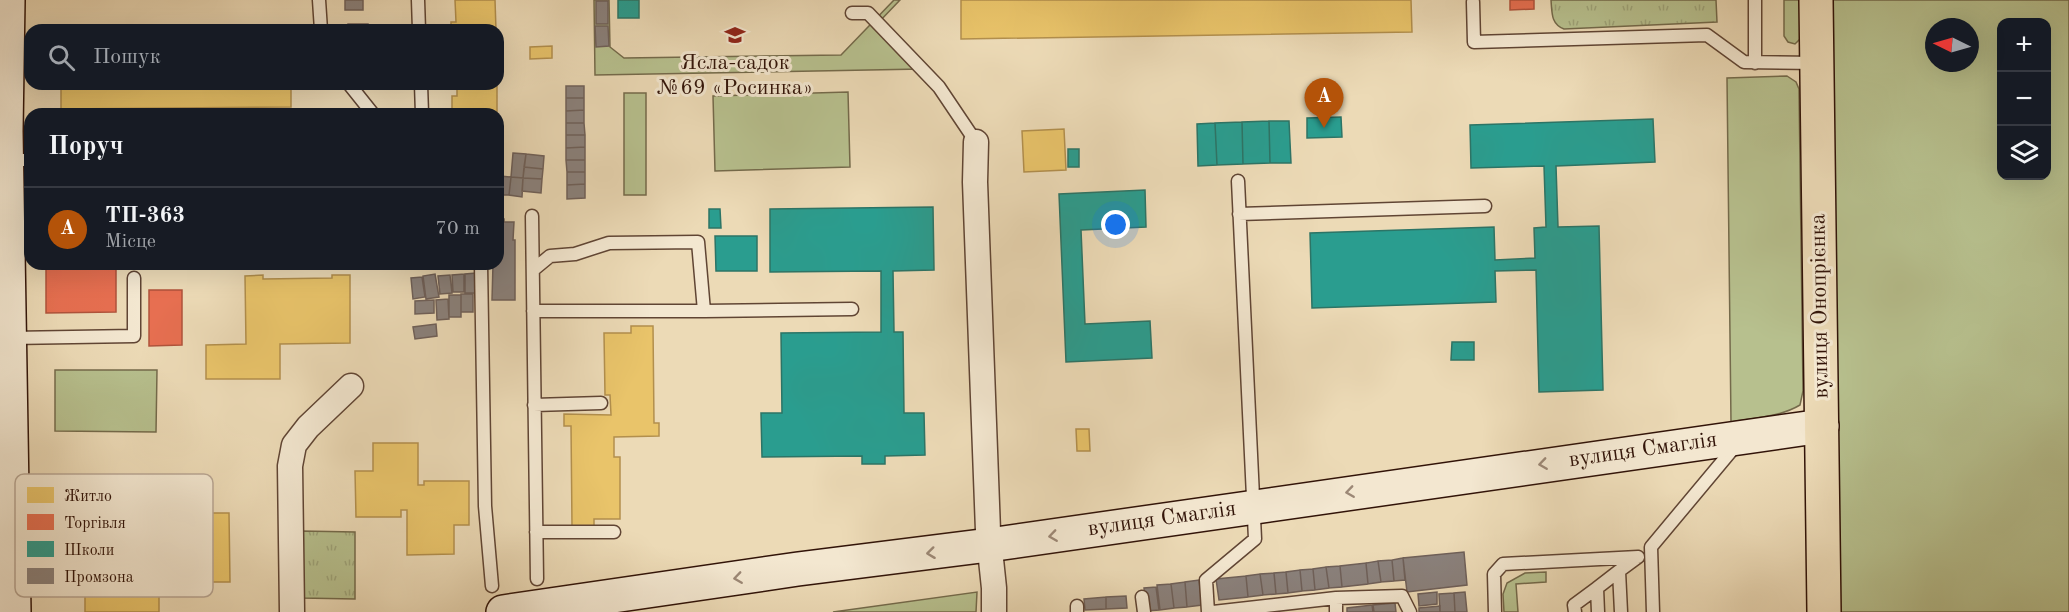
<!DOCTYPE html>
<html lang="uk">
<head>
<meta charset="utf-8">
<style>
	:root { --surface:#171b24; --page:#242831; --text:#f1f3f6; --muted:#9ea1a6; --line:#363941; --accent:#b45309 }
	body { margin:0; font-family:"Old Standard TT",serif; background:var(--page); color:var(--text) }
	.controls { position:absolute; right:18px; top:18px; display:grid; overflow:hidden; border-radius:12px; box-shadow:0 6px 24px #0002 }
	.controls button { width:54px; height:54px; display:grid; place-items:center; padding:0; border:0; border-bottom:2px solid var(--line); background:var(--surface); color:var(--text); font:30px sans-serif }
	.compass { position:absolute; left:1925px; top:18px; width:54px; height:54px; border-radius:50%; background:var(--surface); box-shadow:0 6px 24px #0002; rotate:275deg }
	.you { position:absolute; left:1116px; top:225px; width:21px; height:21px; margin:-15px; border:4px solid #fff; border-radius:50%; background:#1a73e8; box-shadow:0 0 0 9px #1a73e833 }
	.badge { display:grid; place-items:center; width:39px; height:39px; border-radius:50%; background:var(--accent); color:#fff; font-size:20px; font-weight:700 }
	.pin { position:absolute; translate:-50% -50px; filter:drop-shadow(0 2px 3px #0008) }
	.pin::after { content:''; position:absolute; top:32px; width:21px; height:18px; background:inherit; clip-path:polygon(0 0,100% 0,50% 100%) }
	.list { margin:0; padding:0; list-style:none }
	h2 { display:flex; justify-content:space-between; align-items:center; height:78px; margin:0; padding:0 24px; font-size:26px }
	h2 small { font-size:20px; font-weight:400; color:var(--muted) }
	.list li { display:grid; grid-template-columns:39px 1fr auto; gap:18px; align-items:center; box-sizing:border-box; height:84px; padding:0 24px; border-top:2px solid var(--line) }
	.list b { display:block; font-size:22px; white-space:nowrap }
	.list p { margin:0; font-size:20px; white-space:nowrap; color:var(--muted) }
	.list em { font-size:20px; font-style:normal; color:var(--muted) }
	.icon { flex:none; width:33px; height:33px; fill:none; stroke:currentColor; stroke-width:2; stroke-linecap:round; stroke-linejoin:round }
	.map { position:relative; flex:none; width:2069px; height:612px; overflow:hidden }
	.search { position:absolute; background:var(--surface); box-shadow:0 6px 24px #0002; left:24px; top:24px; width:480px; height:66px; display:flex; align-items:center; gap:15px; box-sizing:border-box; padding:0 21px; border-radius:18px; color:var(--muted); font-size:22px }
	.panel { position:absolute; background:var(--surface); box-shadow:0 6px 24px #0002; left:24px; top:108px; width:480px; height:162px; border-radius:18px }
	.map>svg:first-child { display:block }
	.green { fill:#b7c08e; stroke:#746a4b; stroke-width:1.5; fill-rule:evenodd }
	.park { fill:url(#park-tufts); stroke:#746a4b; stroke-width:1.5 }
	.homes { fill:#e9c46a; stroke:#b28f4d; stroke-width:1.5 }
	.shops { fill:#e76f51; stroke:#b0533b; stroke-width:1.5 }
	.schools { fill:#2a9d8f; stroke:#2c7466; stroke-width:1.5 }
	.industry { fill:#8a817c; stroke:#6f6059; stroke-width:1.5 }
	.lines { fill:none; stroke-linecap:round; stroke-linejoin:round }
	.lane-casing { stroke:#604534; stroke-width:15 }
	.street-casing { stroke:#604534; stroke-width:27 }
	.secondary-casing { stroke:#311308; stroke-width:36 }
	.primary-casing { stroke:#311308; stroke-width:36 }
	.lane { stroke:#f3e7d0; stroke-width:12 }
	.street { stroke:#f3e7d0; stroke-width:24 }
	.secondary { stroke:#f3e7d0; stroke-width:33 }
	.primary { stroke:#ecdab6; stroke-width:33 }
	.oneway { stroke:#9c8876 }
	.labels { text-anchor:middle; dominant-baseline:central; stroke-width:6; stroke-linejoin:round; paint-order:stroke }
	.poi-label { font-size:22px; fill:#311308; stroke:#f3e7d0 }
	.street-label { font-size:22px; fill:#311308; stroke:#f3e7d0 }
	.key { fill:#f3e7d0; stroke:#b9a794; stroke-width:1.5 }
	.key-label { font-size:16px; fill:#311308 }
</style>
</head>
<body>
<div class="map">
<svg width="2069" height="612" viewBox="0 0 2069 612">
	<defs>
		<pattern id="park-tufts" width="24" height="20" patternUnits="userSpaceOnUse" patternTransform="scale(1.5)"><rect width="24" height="20" fill="#b7c08e"/><path d="M3 7l-1-3M5 7V3M7 7l1-3M15 17l-1-3M17 17v-4M19 17l1-3" fill="none" stroke="#9ea479"/></pattern>
	</defs>
	<rect width="100%" height="100%" fill="#ecdab6"/>
	<filter id="stains"><feTurbulence type="fractalNoise" baseFrequency=".00333" numOctaves="4"/><feColorMatrix values="0 0 0 0 .2 0 0 0 0 .09 0 0 0 0 .02 0 0 0 .5 -.17"/></filter>
	<radialGradient id="worn" r=".72"><stop offset=".6" stop-color="#630" stop-opacity="0"/><stop offset="1" stop-color="#630" stop-opacity=".3"/></radialGradient>
	<path class="green" d="M594,0H609L610,47L624,58L841,55L894,0H900L878,23L921,69L595,75Z
		M1784,0H1800L1801,35L1800,39L1795,44L1788,42L1784,36Z
		M1829,0H2069V612H1838ZM2002,22H2046V176H2002ZM1934,27H1970V63H1934Z
		M1787,76L1796,82L1799,89L1803,391L1800,405C1780,417 1754,418 1731,422L1727,78Z
		M848,92L850,167L715,171L713,96Z
		M624,93H646V195H624Z
		M55,370H157L156,432L55,431Z
		M1546,572V582L1516,584L1518,612H1504L1503,594L1507,583L1525,573Z
		M977,592L976,612H833Z"/>
	<path class="park" d="M1551,0H1716L1717,22L1564,29C1551,24 1552,13 1551,0Z
		M301,531L355,532V599L301,598Z"/>
	<path class="homes" d="M455,0H495L496,30H451V22H456Z
		M961,0H1411L1412,32L961,39Z
		M552,46V58L530,59V47Z
		M56,84H296V87H291V107L61,109V89H56Z
		M457,84H497V114H452V96H457Z
		M1064,129L1066,170L1024,172L1022,131Z
		M263,275V279L332,278V275H350V343L280,344V379H206V345L246,344L245,276Z
		M631,326H653L654,423H659V436L614,437V457H620V519H594V526H572L571,426H564V414L611,415L610,395H605L604,333H631Z
		M1076,429H1089L1090,451H1077Z
		M373,443H418V485H424V481H469V525H454V554L407,555V510H401V517H356L355,471H373Z
		M211,513H229L230,582H159V612H85V583H124V514H141L142,518L211,517Z"/>
	<path class="shops" d="M1510,0H1534V9L1510,10Z
		M46,264H116V312L46,313Z
		M149,290H182V345L149,346Z"/>
	<path class="schools" d="M618,0H639V18H618Z
		M1341,117L1342,137L1307,138V118Z
		M1653,119L1655,162L1556,166L1558,227L1599,226L1603,390L1539,392L1536,270L1495,271L1496,302L1312,308L1310,233L1494,227L1495,260L1535,258L1534,228L1546,227L1544,166L1471,168L1470,125Z
		M1269,121H1289L1291,163H1270Z
		M1269,121L1270,163L1243,164L1242,122Z
		M1242,122L1243,164L1217,165L1215,123Z
		M1215,123L1217,165L1198,166L1197,124Z
		M1068,149H1079V167H1068Z
		M1145,190L1146,227L1081,230L1085,324L1150,321L1152,358L1066,362L1059,194Z
		M933,207L934,270L893,271L894,332H903L904,413H924L925,455L885,456V464H862V456L762,457L761,413H782L781,333L881,332V271L770,272V209Z
		M709,209H720L721,228H709Z
		M715,236H757V271H716Z
		M1452,342H1474V360H1451Z"/>
	<path class="industry" d="M345,0H363V10H345Z
		M596,1H608V24H596Z
		M348,24H368V30H348Z
		M595,26H608L609,46L596,47Z
		M566,86H584V98H566Z
		M566,98H584V110L566,111Z
		M584,110V123H566V111Z
		M566,123H584L585,135H566Z
		M566,135H585V147L566,148Z
		M585,147V160H566V148Z
		M513,153L526,154L523,178L511,177Z
		M526,154L544,156L543,169L524,167Z
		M566,160H585V172H567Z
		M524,167L543,169L542,179L523,178Z
		M567,172H585V184L567,185Z
		M500,176L511,177L509,195H499Z
		M511,177L523,178L522,197L509,195Z
		M523,178L542,179L541,193L522,191Z
		M585,184V198L567,199V185Z
		M498,219H504V222H514L513,240H515V300H492L493,264H498Z
		M476,273L477,293H465V274Z
		M435,274L439,297L426,299L423,276Z
		M464,274V292H453L452,275Z
		M450,275L452,293L440,294L438,276Z
		M422,277L425,297L413,299L411,278Z
		M461,294H473V312H461Z
		M449,295H461V317H449Z
		M448,299L449,319L437,320L436,300Z
		M434,300V313L415,314V301Z
		M436,324L437,336L415,339L413,327Z
		M1464,552L1467,585L1407,592L1403,558Z
		M1403,558L1405,580L1394,581L1392,560Z
		M1392,560L1394,581L1381,582L1378,561Z
		M1378,561L1381,582L1368,584L1366,563Z
		M1366,563L1368,584L1342,587L1340,566Z
		M1340,566L1342,587L1329,588L1326,567Z
		M1326,567L1329,588L1315,590L1313,569Z
		M1313,569L1315,590L1302,591L1300,570Z
		M1300,570L1302,591L1288,593L1286,572Z
		M1286,572L1288,593L1276,594L1274,573Z
		M1274,573L1276,594L1263,595L1260,574Z
		M1260,574L1263,595L1248,597L1246,576Z
		M1246,576L1248,597L1219,600L1216,579Z
		M1199,580L1202,605L1187,607L1185,582Z
		M1185,582L1187,607L1174,608L1171,584Z
		M1171,584L1174,608L1160,610L1157,585Z
		M1156,587L1159,610L1146,611L1144,588Z
		M1437,592V604L1419,606L1418,594Z
		M1465,592L1467,612H1455L1454,593Z
		M1454,593L1455,612H1440L1439,594Z
		M1126,596L1127,608L1106,609V597Z
		M1106,597V609L1085,610L1084,599Z
		M1395,603L1396,612H1374L1373,605Z
		M1372,605L1373,612H1347V608Z
		M1440,606V612H1419V608Z"/>
	<g class="lines">
		<g class="lane-casing">
			<path id="lane" d="M319,0L321,30
				M418,0L419,30
				M1755,0V63
				M1473,2L1474,42L1707,35L1744,62L1816,63
				M852,13H868L939,87L976,142
				M349,84L373,114
				M421,84L422,114
				M7,160H30
				M1239,214L1485,206
				M532,216L537,579
				M481,264L485,506L492,586
				M533,270L550,256L575,254L609,243L698,242L704,311L852,309
				M533,311H704
				M11,338L134,336V278
				M534,405L601,403
				M536,532H614
				M15,549H84
				M1142,597L1144,612
				M1077,606V612
				M1208,612L1206,580L1255,539L1238,181
				M1213,612L1336,598L1402,596L1410,612
				M1336,612V598
				M1495,612L1494,574L1503,564L1638,557
				M1575,612L1574,605L1597,588
				M1598,612L1597,588L1619,571
				M1621,612L1619,571L1638,557
				M1653,612L1651,547L1737,444"/>
		</g>
		<g class="street-casing">
			<path id="street" d="M976,142L975,182L988,531L994,588V612
				M292,612L290,466L294,445L308,427L351,386"/>
		</g>
		<g class="secondary-casing">
			<path id="secondary" d="M8,0L6,131L14,612
				M503,612L798,569L989,545L1822,426"/>
		</g>
		<g class="primary-casing">
			<path id="primary" d="M1816,0L1824,612"/>
		</g>
		<use href="#lane" class="lane"/>
		<use href="#street" class="street"/>
		<use href="#secondary" class="secondary"/>
		<use href="#primary" class="primary"/>
	</g>
	<defs><path id="oneway-chevron" d="M-2-3.5L2.5 0L-2 3.5" fill="none" stroke-width="1.6" stroke-linecap="round" stroke-linejoin="round" transform="scale(1.5)"/></defs>
	<g class="oneway">
		<use href="#oneway-chevron" transform="translate(1543 464) rotate(172)"/>
		<use href="#oneway-chevron" transform="translate(1350 492) rotate(172)"/>
		<use href="#oneway-chevron" transform="translate(1053 536) rotate(172)"/>
		<use href="#oneway-chevron" transform="translate(931 553) rotate(173)"/>
		<use href="#oneway-chevron" transform="translate(738 578) rotate(172)"/>
	</g>
	<defs>
		<g id="school-bare" transform="scale(1.62)"><path d="M0-5L7-2L0 1L-7-2ZM-4 1L0 2.5L4 1V4Q0 6-4 4Z" fill="#8f2418" stroke="#f3e7d0" stroke-width="2.5" paint-order="stroke"/></g>
	</defs>
	<g fill-rule="evenodd">
		<use href="#school-bare" x="735" y="35"/>
	</g>
	<g class="labels">
		<g class="poi-label">
			<text x="735" y="63">Ясла-садок<tspan x="735" dy="25">№69 «Росинка»</tspan></text>
		</g>
		<g class="street-label">
			<text transform="translate(1820 306) rotate(-91)">вулиця Онопрієнка</text>
			<text transform="translate(1643 450) rotate(-8)">вулиця Смаглія</text>
			<text transform="translate(1162 519) rotate(-8)">вулиця Смаглія</text>
		</g>
	</g>
	<rect x="15" y="474" width="198" height="123" rx="9" class="key"/>
	<rect x="27" y="487" width="27" height="16" fill="#e9c46a"/>
	<rect x="27" y="514" width="27" height="16" fill="#e76f51"/>
	<rect x="27" y="541" width="27" height="16" fill="#2a9d8f"/>
	<rect x="27" y="568" width="27" height="16" fill="#8a817c"/>
	<g class="key-label">
		<text x="64" y="501">Житло</text>
		<text x="64" y="528">Торгівля</text>
		<text x="64" y="555">Школи</text>
		<text x="64" y="582">Промзона</text>
	</g>
	<rect width="100%" height="100%" filter="url(#stains)"/>
	<rect width="100%" height="100%" fill="url(#worn)"/>
</svg>
<div class="controls">
<button>+</button>
<button>−</button>
<button><svg class="icon" aria-label="layers" viewBox="0 0 24 24"><path d="M12 4l9 5-9 5-9-5zM3 14l9 5 9-5"/></svg></button>
</div>
<svg class="compass" viewBox="-18 -18 36 36"><path d="M0-13l5 13h-10z" fill="#e53935"/><path d="M0 13l5-13h-10z" fill="#9ea1a6"/></svg>
<div class="you"></div>
<div class="pin badge" style="left:1324px;top:128px">A</div>
<div class="search"><svg class="icon" aria-label="search" viewBox="0 0 24 24"><circle cx="10" cy="10" r="6"/><path d="M15 15l6 6"/></svg>Пошук</div>
<section class="panel">
<h2>Поруч<small></small></h2>
<ul class="list">
<li><span class="badge">A</span><div><b>ТП-363</b><p>Місце</p></div><em>70 m</em></li>
</ul>
</section>
</div>
</body>
</html>
